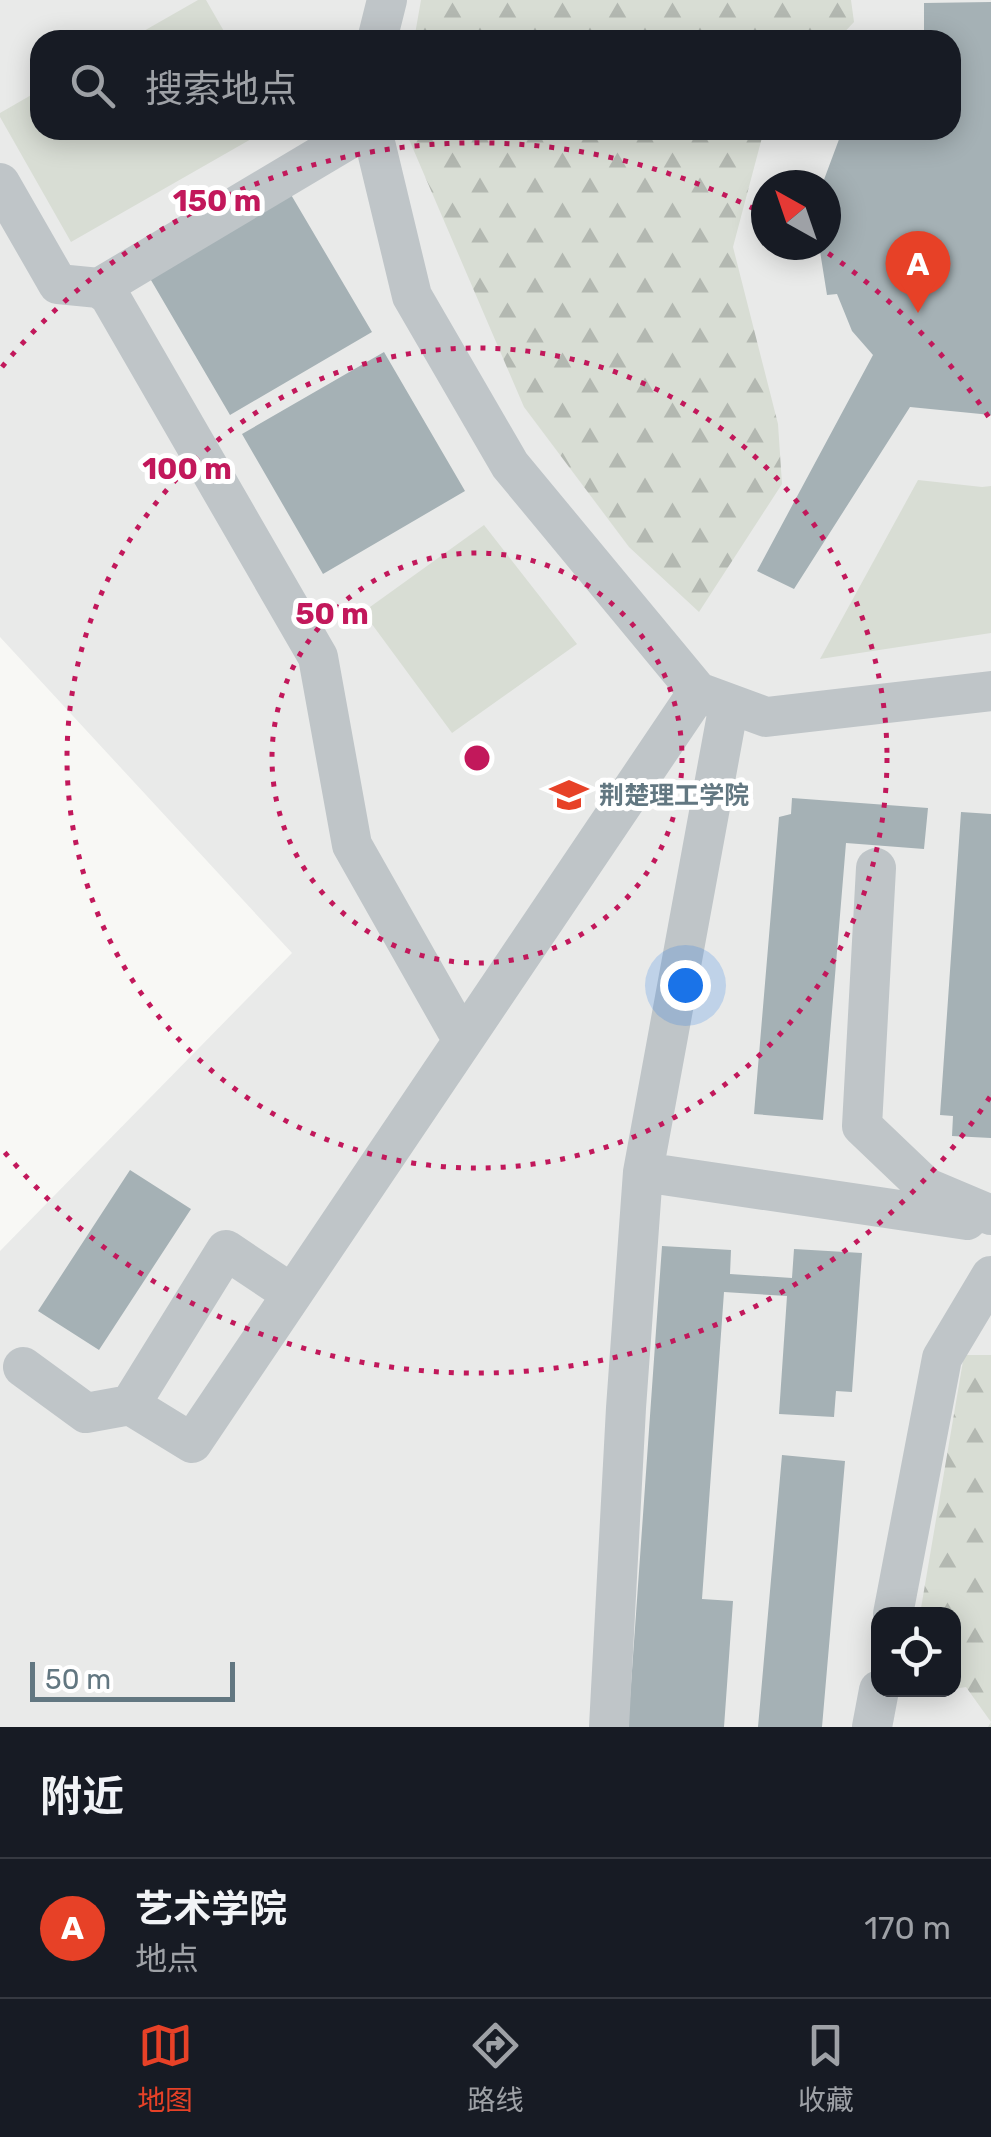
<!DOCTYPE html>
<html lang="zh">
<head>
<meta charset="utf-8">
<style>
	:root { --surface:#171b24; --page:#20242c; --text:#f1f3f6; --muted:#9ea1a6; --line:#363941; --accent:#e74127 }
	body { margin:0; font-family:Rubik,"Noto Sans SC",sans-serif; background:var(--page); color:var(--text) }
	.controls { position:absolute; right:30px; bottom:30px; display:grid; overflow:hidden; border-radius:20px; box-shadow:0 5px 25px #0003 }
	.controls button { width:90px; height:90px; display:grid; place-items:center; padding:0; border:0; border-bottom:2px solid var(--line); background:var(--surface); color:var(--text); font:50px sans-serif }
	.compass { position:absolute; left:751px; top:170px; width:90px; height:90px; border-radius:50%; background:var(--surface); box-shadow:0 5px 25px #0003; rotate:320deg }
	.scale { position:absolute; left:30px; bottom:25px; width:205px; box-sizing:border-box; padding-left:10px; border:5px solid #627781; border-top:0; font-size:28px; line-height:35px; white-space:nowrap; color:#627781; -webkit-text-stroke:8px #fff; paint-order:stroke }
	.you { position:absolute; left:685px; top:985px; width:35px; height:35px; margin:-25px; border:8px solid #fff; border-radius:50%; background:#1a73e8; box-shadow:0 0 0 15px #1a73e833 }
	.badge { display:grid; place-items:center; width:65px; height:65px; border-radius:50%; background:var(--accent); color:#fff; font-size:32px; font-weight:700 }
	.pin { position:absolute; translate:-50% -82px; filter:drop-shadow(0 2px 5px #0008) }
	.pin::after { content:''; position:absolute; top:52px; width:35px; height:30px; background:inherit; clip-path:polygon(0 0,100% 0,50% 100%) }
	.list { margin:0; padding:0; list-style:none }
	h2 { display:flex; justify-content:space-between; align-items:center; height:130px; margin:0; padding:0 40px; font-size:42px }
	h2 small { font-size:32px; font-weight:400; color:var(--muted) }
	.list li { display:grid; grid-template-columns:65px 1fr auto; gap:30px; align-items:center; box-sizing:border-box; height:140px; padding:0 40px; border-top:2px solid var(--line) }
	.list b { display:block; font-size:38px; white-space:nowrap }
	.list p { margin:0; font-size:32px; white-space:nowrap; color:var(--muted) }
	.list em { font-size:32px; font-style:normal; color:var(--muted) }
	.icon { flex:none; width:55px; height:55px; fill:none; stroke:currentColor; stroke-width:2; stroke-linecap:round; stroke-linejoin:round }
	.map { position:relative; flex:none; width:991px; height:1727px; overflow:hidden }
	.search { position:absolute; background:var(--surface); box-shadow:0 5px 25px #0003; left:30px; right:30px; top:30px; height:110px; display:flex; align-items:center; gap:25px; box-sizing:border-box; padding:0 35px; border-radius:30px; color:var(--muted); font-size:38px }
	.sheet { height:270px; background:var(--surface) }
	nav { display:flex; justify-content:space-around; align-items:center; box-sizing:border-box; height:140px; border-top:2px solid var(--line); background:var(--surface); font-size:28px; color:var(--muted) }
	nav a { display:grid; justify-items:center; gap:5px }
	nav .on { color:var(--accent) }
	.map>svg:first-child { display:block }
	.built { fill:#e9eae9; fill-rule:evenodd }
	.grass { fill:#d8ddd4 }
	.forest { fill:url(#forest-firs) }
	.building { fill:#a5b1b5 }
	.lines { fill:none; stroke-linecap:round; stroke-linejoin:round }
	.minor { stroke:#bfc5c8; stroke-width:40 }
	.ring { fill:none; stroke:#c2185b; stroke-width:5; stroke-dasharray:5 10 }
	.labels { text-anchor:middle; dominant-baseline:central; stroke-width:10; stroke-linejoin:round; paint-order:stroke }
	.poi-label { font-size:25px; font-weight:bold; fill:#627781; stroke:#fff; text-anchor:start }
	.centre { fill:#c2185b; stroke:#fff; stroke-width:5 }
	.ring-label { font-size:30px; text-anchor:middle; font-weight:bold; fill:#c2185b; stroke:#fff; stroke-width:10; stroke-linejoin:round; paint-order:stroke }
</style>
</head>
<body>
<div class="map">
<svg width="991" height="1727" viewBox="0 0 991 1727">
	<defs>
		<pattern id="forest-firs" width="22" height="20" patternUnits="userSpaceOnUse" patternTransform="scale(2.5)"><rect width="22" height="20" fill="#d8ddd4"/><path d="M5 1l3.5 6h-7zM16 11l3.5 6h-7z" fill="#b3b8b1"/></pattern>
	</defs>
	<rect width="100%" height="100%" fill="#f8f8f5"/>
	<path class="built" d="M0,0H991V1727H0V1251L292,953L0,637ZM40,40H951V130H40ZM766,185H826V245H766ZM878,1614H954V1690H878Z"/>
	<path class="grass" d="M198,0H206L229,40H128Z
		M40,90V130H267L71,242L0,117V113Z
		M918,480L982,487L991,486V633L820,659Z
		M484,525L577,644L452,733L363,612Z"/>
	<path class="forest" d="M421,0H851L854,22L837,40H414Z
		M405,130H764L733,247L778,424L782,484L699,612L629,547L524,407Z
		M964,1355H991V1727H988L991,1722L966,1687L954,1689V1614H920Z"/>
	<path class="building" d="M991,2V415L910,407L794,589L757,571L873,355L852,331L837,294L827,295L819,245H826V185H822L841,134L845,130H951V40H924V3Z
		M290,193L372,332L230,415L148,275Z
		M384,352L465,491L323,574L242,434Z
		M792,798L928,808L924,849L846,843L823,1120L754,1114L779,817L791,814Z
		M961,812L991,814V1138L952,1136L953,1116L940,1115Z
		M130,1170L191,1209L99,1350L38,1311Z
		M662,1246L731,1250L730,1274L792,1278L794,1249L862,1253L852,1392L836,1391L834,1417L779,1414L787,1296L724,1292L702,1599L733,1601L724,1727H628Z
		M782,1455L845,1461L822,1727H758Z"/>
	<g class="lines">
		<path class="minor" d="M377,40L387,0
			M372,130L412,296L510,465L698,692L766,717L991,691
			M0,183L58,284L99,288L109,295L318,657L352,845L463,1041
			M99,288L364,130
			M876,868L862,1126L927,1188L991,1215
			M643,1172L967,1220
			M23,1367L86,1413L130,1405L192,1443L698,692
			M130,1405L226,1250L292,1294
			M893,1614L942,1358L991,1276
			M609,1727L626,1408L643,1172L729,704
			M872,1727L879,1690"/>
	</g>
	<g class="ring">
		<circle cx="477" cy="758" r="205"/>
		<circle cx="477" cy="758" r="410"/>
		<path d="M990 1097A615 615 0 0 1 2 1149M2 367A615 615 0 0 1 766 215M816 245A615 615 0 0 1 990 419"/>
	</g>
	<defs>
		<g id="university-bare" transform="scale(3)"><path d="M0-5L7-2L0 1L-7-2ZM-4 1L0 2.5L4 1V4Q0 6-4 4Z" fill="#e74127" stroke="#fff" stroke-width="2.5" paint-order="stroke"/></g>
	</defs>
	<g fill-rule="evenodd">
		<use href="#university-bare" x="569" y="795"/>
	</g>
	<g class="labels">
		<g class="poi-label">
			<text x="599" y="795">荆楚理工学院</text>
		</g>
	</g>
	<circle cx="477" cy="758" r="15" class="centre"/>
	<g class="ring-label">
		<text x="217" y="211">150 m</text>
		<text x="187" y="479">100 m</text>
		<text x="332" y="624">50 m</text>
	</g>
</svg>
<div class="controls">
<button><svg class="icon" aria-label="locate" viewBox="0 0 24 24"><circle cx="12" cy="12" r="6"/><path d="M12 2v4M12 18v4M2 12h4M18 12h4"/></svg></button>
</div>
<svg class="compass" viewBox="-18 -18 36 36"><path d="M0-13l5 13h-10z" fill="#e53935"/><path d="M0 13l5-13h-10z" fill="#9ea1a6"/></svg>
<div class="scale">50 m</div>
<div class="you"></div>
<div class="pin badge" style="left:918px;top:313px">A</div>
<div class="search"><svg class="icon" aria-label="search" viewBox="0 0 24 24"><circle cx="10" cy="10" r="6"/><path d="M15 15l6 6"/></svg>搜索地点</div>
</div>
<section class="sheet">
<h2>附近<small></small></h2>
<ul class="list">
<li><span class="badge">A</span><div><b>艺术学院</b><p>地点</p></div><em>170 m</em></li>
</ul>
</section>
<nav>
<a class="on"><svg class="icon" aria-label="map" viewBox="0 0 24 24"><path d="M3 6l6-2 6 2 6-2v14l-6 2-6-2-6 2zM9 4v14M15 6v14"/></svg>地图</a>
<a><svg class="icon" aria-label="directions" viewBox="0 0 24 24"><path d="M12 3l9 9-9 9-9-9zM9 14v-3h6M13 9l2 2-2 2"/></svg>路线</a>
<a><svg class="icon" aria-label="saved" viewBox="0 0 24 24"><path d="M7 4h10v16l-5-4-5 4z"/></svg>收藏</a>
</nav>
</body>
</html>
